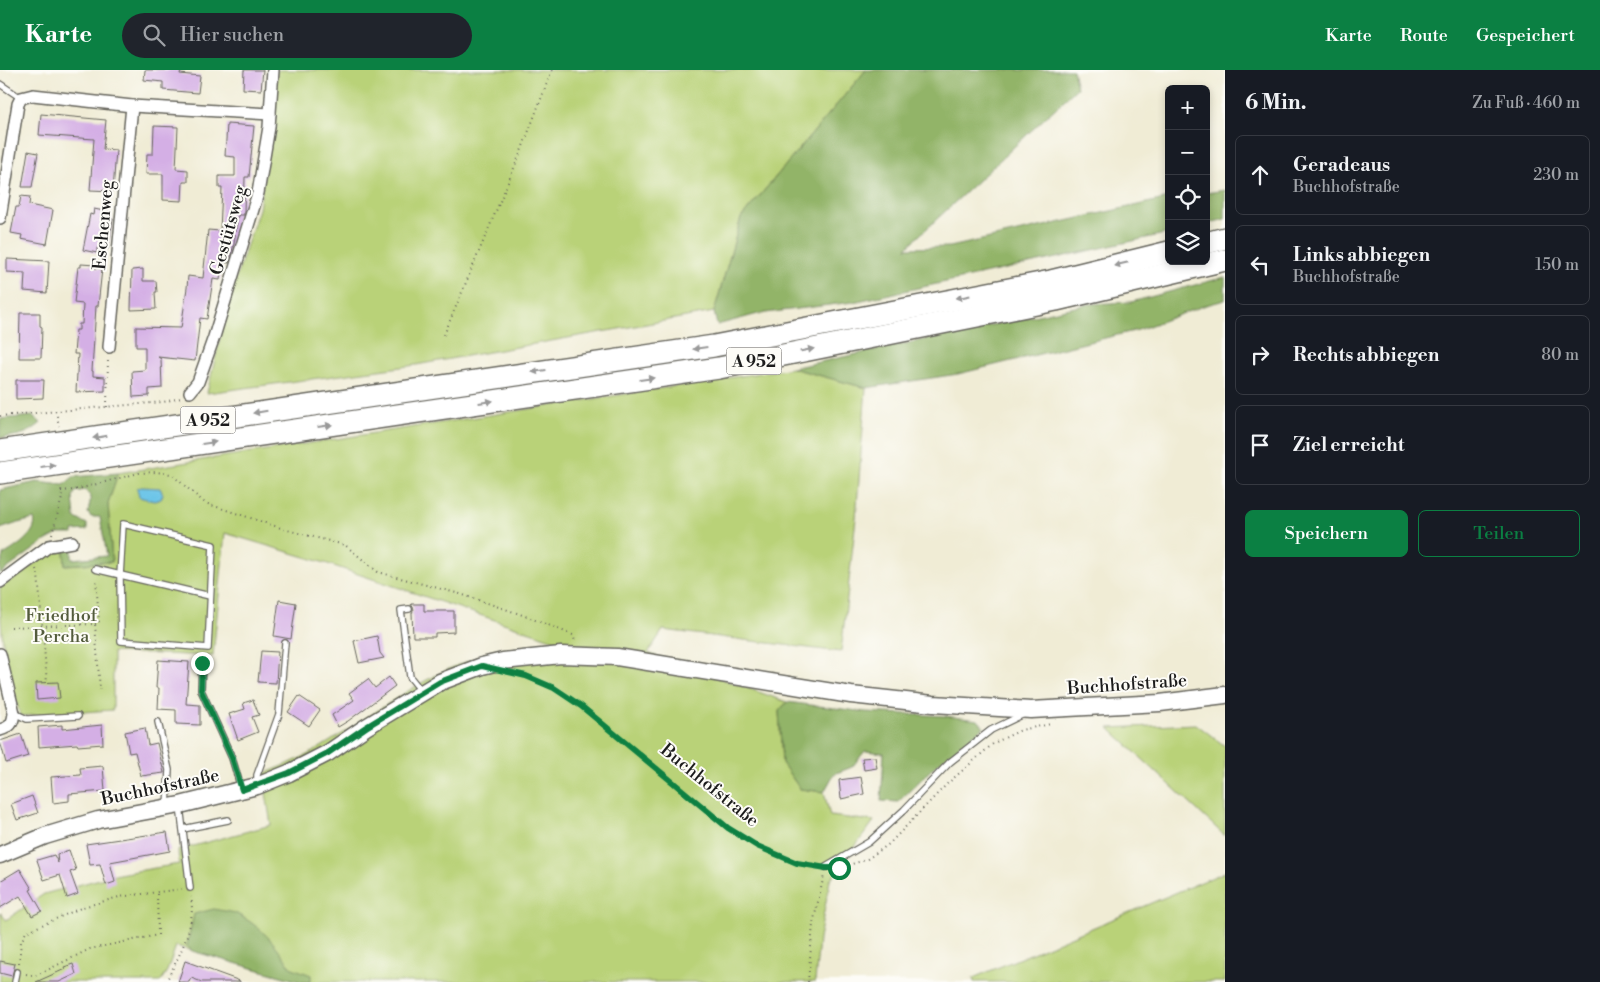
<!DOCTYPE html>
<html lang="de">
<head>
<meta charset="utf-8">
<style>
	:root { --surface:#171b24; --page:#20242c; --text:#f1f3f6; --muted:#9ea1a6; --line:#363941; --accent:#0b8043 }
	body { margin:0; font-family:"Libre Bodoni",serif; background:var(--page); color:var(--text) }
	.controls { position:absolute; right:15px; top:15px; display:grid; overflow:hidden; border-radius:8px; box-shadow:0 2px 8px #0003 }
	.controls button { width:45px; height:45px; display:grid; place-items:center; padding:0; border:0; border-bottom:1px solid var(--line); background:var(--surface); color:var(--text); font:25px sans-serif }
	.stop { position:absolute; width:15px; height:15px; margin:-11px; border:4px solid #0b8043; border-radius:50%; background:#fff }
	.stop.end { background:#0b8043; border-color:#fff; box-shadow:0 1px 5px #0008 }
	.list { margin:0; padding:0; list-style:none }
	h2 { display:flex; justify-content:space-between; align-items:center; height:65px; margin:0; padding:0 20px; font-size:21px }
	h2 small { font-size:16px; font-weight:400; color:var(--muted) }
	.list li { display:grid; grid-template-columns:32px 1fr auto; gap:15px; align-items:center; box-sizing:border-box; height:80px; margin:0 10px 10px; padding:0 10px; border:1px solid var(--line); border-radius:8px }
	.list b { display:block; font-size:19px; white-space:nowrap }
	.list p { margin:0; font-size:16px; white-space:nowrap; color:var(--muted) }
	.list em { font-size:16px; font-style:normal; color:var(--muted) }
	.actions { display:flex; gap:10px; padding:15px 20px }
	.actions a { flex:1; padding:11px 0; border:1px solid var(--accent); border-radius:8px; text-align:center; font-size:18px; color:var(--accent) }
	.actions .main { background:var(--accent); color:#fff }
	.icon { flex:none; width:28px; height:28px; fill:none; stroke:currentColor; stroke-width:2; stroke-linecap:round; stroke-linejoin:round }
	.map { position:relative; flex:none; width:1225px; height:912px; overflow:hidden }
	header { display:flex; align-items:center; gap:30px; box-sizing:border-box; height:70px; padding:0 25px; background:var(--accent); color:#fff }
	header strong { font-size:24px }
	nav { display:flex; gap:28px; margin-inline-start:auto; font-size:18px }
	.search { width:350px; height:45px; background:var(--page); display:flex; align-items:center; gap:12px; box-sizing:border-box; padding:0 18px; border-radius:28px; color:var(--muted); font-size:19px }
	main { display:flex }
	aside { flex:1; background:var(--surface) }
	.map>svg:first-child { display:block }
</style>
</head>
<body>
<header>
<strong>Karte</strong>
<div class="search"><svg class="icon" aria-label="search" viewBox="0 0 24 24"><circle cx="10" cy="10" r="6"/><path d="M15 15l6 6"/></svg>Hier suchen</div>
<nav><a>Karte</a><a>Route</a><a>Gespeichert</a></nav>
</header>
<main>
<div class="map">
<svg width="1225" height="912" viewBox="0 0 1225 912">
	<rect width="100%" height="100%" fill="#fdfcf7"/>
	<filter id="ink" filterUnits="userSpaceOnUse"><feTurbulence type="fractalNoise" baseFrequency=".02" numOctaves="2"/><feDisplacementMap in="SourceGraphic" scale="10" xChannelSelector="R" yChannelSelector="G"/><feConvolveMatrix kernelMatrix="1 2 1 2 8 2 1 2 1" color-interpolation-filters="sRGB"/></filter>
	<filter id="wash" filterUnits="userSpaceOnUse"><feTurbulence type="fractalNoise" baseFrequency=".0096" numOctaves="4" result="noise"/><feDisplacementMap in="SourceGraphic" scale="20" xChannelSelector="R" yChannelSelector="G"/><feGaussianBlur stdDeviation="1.12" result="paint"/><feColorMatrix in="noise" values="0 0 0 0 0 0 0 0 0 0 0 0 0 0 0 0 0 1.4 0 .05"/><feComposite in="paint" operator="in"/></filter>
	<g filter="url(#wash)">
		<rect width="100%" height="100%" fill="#f0ecd5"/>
		<g fill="#b9d278" stroke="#6a774a">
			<polygon points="277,0 866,0 741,148 714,242 416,295 207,323 230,226 259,139 271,60"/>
			<path d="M792,298L866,318L856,448L841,582L663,560L648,583L787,632L779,641L782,693L800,719L824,722L830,746L874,751L830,810L819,869L815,912H302L176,876L167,901L160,912H0L1,843L6,850L44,824L119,804L179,794L178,780L271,755L263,704C286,695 308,686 329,672C372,646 413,613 460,594C496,579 532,579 569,575L325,493L225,463L213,586L113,582V640L21,646C5,604 0,563 0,518L52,481H64L65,495L112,492L108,434L118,403Z"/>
			<polygon points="1196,654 1225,676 1225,766 1109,658"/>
			<polygon points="1225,802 1225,912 974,912 973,908"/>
		</g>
		<g fill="#92b468" stroke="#576842">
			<polygon points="866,0 1073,0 1077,18 906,178 950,177 1169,128 1169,163 1011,198 853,232 758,244 717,255 714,242 741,148"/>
			<polygon points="1225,120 1225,149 1206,154 1206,123"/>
			<polygon points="1225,207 1225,230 1206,235 1138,260 958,304 866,318 792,298 1089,234 1131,232"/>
			<path d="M33,346L41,353C26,366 18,365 0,368V349Z"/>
			<path d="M118,403L108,434L112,492L65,495L64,481L66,478H72V489L107,486L100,447H91L88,443L91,427L85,420L75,422L73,427L75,448L87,454V460L73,461V464H58L45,471L0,504V494L2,493L3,485C14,479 39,463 34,449L18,453L0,459V420L37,412L64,415L73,407Z"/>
			<polygon points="787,632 866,642 945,646 978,650 984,657 935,696 898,732 881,731 884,683 865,681 852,697 834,704 824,722 800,719 782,693 779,641"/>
			<path d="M214,839C221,841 231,841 237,844C259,855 279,876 290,897L311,905V912H302L192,881L187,876L194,844Z"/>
		</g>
		<polygon fill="#6ac4e8" stroke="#437082" points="142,417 160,418 163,424 161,429 154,431 139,427 137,418"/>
		<g id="blocks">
			<g fill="#d4afe5">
				<polygon points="145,0 181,0 180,4 200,6 198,23 163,20 163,12 144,10"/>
				<polygon points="244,0 263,0 261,20 243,19"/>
				<polygon points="41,44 106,50 103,79 116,80 113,121 90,120 94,69 39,65"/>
				<polygon points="227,54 254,56 249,107 245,107 244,142 244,145 238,145 234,174 229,193 222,192 220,210 213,209 207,249 200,248 195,291 158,287 161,289 162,318 149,319 149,326 133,327 132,301 145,300 145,277 136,277 136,257 181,258 187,218 188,206 203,208 208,160 220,161 222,118 219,118 219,106 235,106 235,87 225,86"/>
				<polygon points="154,56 178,57 176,99 188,100 188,112 183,112 182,131 163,130 163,104 146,104 147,84 153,84"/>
				<polygon points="28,81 38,83 32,117 22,117"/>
				<polygon points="21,126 30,127 29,135 53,140 47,174 21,169 22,165 11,163 16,137 19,137"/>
				<polygon points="94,139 109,142 108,148 113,149 108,179 97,178 97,183 83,180 90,144 93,145"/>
				<polygon points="7,189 49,191 47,223 24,221 25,203 7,202"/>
				<polygon points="81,194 95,195 95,198 102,199 98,236 96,236 92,301 93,301 93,306 105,307 105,321 76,322 78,284 74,284 76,260 79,260 79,254 82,254 83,234 74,233 78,197 81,197"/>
				<polygon points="143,199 143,211 156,211 157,222 155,222 156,239 131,240 132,200"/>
				<polygon points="20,243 40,243 40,256 42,257 41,288 19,288"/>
				<polygon points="16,310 44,310 43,328 16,329"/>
				<polygon points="279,530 296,533 291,569 274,566"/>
				<polygon points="411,534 424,534 424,541 454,541 454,562 435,563 435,567 413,567 412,543 414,539"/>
				<polygon points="377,566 380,583 384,588 359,593 354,571"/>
				<polygon points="261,581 278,582 276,613 258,612"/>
				<polygon points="158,590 189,592 186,634 200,635 200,655 176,654 176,640 158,639 159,618 156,618"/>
				<polygon points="389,607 395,616 348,651 338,657 332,645 354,630 349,623 368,609 375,618"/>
				<polygon points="58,612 60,628 37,630 36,613"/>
				<polygon points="299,626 320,640 309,656 288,642"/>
				<polygon points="253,630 259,645 252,647 258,662 238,670 229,644 245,639 243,633"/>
				<polygon points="62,655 62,659 102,655 103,674 78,676 77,674 39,677 38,657"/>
				<polygon points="145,658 148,675 157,673 164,703 141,706 135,682 129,683 125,662"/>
				<polygon points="21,664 28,686 6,693 0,671"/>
				<polygon points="875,687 877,698 864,700 862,688"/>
				<polygon points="103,696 105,721 69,724 69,731 53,733 51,707 81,705 80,698"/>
				<polygon points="861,707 864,724 841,729 839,710"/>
				<polygon points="32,726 38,743 17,750 11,734"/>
				<polygon points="167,762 170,781 110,792 115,812 106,815 100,794 90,795 86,774"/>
				<polygon points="69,780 76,800 70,802 78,824 67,828 60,805 44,810 37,790 54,785 58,793 57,784"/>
				<polygon points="20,799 32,819 30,820 42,841 32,846 20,826 0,838 0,811"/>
				<polygon points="0,891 15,894 12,906 0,903"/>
				<polygon points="185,891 240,911 240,912 202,912 191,908 189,912 178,912"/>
				<polygon points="73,894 76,904 59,912 36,912 65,899 64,897"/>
			</g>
		</g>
	</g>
	<g filter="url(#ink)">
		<use href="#blocks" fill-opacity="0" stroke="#66655d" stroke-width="1"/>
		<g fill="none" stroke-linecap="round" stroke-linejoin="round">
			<defs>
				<g id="service">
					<polyline points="0,14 21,28"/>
					<polygon points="123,454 213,475 208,578 121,571 120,506"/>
					<polyline points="95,499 210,526"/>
					<polyline points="409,539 401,540 410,607 422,622"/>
					<polyline points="202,593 201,620 232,688 241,718"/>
					<polyline points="14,643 27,649 78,646"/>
					<polyline points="158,652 169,700 167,736"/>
					<polyline points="257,714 257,705 279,644 285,573"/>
					<polyline points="180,736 190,818"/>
					<polyline points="183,759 228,750"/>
					<polyline points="826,797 869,772 904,740 950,692 991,660 1024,644"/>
					<polyline points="15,912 17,902"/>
				</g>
				<g id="minor">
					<polyline points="0,148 18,34 21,28 33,25 132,36 270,44"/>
					<polyline points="109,277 132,36"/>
					<polyline points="190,322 198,312 214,267 258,123 269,57 273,0"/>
					<polyline points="0,512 49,476 72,472"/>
					<path d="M0,584L14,643C13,654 10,657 0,660"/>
				</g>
				<polyline id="secondary" points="0,785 45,766 98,750 180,735 257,716 289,703 328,683 366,657 440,612 482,596 503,591 561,585 617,587 851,625 933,634 1031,640 1160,633 1225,625"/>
				<g id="motorway">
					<polyline points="1206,173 1225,168"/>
					<polyline points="0,381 714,276 1051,211 1169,182"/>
					<polyline points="0,403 719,298 1056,230 1225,190"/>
				</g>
			</defs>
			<use href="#service" stroke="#66655d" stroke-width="8"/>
			<use href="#minor" stroke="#66655d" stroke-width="14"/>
			<use href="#secondary" stroke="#66655d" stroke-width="19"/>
			<use href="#motorway" stroke="#66655d" stroke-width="24"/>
			<g stroke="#66655d" stroke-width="2" stroke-dasharray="1 4" stroke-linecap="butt">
				<polyline points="444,265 522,79 552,0"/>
				<polyline points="107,337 108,289"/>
				<polyline points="56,341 59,356"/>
				<polyline points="0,346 163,332 181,328"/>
				<polyline points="61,421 74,420 139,403 156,402 171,404 205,433 287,460 345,475 378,502 460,524 520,544 573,565 575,571"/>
				<polyline points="52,464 62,428 61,418"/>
				<polyline points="36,499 38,504 47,613"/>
				<polyline points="95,554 99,553 96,508"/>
				<polyline points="11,557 95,554 100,620"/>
				<path d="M517,604C553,614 580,635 608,658C630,676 653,694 675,713C719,751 757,787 817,796"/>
				<polyline points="848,795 866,790 889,774 947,714 994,673 1021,660 1051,654"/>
				<polyline points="19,893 21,872 26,862 83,837 119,827 182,819"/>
				<polyline points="26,904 35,906 90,879 158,865 157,822"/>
				<path d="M166,912C179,885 196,857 191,827"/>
				<polyline points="808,912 813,854 824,805"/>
			</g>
			<use href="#service" stroke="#fff" stroke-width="5.5"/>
			<use href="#minor" stroke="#fff" stroke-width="11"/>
			<use href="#secondary" stroke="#fff" stroke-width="16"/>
			<use href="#motorway" stroke="#fff" stroke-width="21"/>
		</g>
		<defs><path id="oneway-solid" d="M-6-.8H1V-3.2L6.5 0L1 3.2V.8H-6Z" transform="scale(1.25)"/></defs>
		<g fill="#999">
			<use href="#oneway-solid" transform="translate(1121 194) rotate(166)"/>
			<use href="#oneway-solid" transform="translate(963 227) rotate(169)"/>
			<use href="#oneway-solid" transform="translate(700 278) rotate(172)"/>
			<use href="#oneway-solid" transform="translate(807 280) rotate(-11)"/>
			<use href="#oneway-solid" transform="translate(539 301) rotate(172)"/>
			<use href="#oneway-solid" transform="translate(647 309) rotate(-8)"/>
			<use href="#oneway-solid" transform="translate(486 332) rotate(-8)"/>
			<use href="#oneway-solid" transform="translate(260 342) rotate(171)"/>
			<use href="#oneway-solid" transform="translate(325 356) rotate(-8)"/>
			<use href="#oneway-solid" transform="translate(100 367) rotate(171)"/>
			<use href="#oneway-solid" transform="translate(209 373) rotate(-8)"/>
			<use href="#oneway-solid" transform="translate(48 396) rotate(-8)"/>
		</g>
	</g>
	<g fill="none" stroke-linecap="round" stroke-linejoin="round" filter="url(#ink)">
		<polyline stroke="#0b8043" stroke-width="6" points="202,593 201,620 232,688 242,720 289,703 328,683 366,657 440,612 482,596 526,606 554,618 581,636 728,758 757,776 797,793 826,798 839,798"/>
	</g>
	<g text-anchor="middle" stroke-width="4" stroke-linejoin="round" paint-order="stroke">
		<g fill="#fdfcf7" stroke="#605f5e" stroke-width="1">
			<rect x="726.5" y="277.5" width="55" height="27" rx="4"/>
			<rect x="180.5" y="336.5" width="55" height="27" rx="4"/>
		</g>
		<g font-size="16" font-weight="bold" fill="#1c1c1c">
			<text x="754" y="297">A 952</text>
			<text x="208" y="356">A 952</text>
		</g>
		<g font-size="18" fill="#1c1c1c" stroke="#fdfcf7">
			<text transform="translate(103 155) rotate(-85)" y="6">Eschenweg</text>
			<text transform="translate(228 160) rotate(-74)" y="6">Gestütsweg</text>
			<text transform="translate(1127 614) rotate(-4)" y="6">Buchhofstraße</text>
			<text transform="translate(710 715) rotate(39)" y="6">Buchhofstraße</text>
			<text transform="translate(160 717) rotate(-12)" y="6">Buchhofstraße</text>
		</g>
		<g font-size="18" fill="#535c3c" stroke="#fdfcf7">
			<text x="61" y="551">Friedhof<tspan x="61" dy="21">Percha</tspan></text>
		</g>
	</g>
</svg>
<div class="controls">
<button>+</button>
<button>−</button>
<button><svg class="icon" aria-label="locate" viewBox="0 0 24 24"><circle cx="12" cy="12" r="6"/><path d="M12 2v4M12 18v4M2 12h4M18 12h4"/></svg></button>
<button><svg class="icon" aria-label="layers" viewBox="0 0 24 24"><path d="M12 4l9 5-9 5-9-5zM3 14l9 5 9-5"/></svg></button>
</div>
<div class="stop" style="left:839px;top:798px"></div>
<div class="stop end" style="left:202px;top:593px"></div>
</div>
<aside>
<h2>6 Min.<small>Zu Fuß · 460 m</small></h2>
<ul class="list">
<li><svg class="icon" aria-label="ahead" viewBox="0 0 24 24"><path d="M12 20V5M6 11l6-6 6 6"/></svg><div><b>Geradeaus</b><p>Buchhofstraße</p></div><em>230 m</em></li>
<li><svg class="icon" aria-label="left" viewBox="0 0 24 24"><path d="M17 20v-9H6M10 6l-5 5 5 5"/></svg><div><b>Links abbiegen</b><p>Buchhofstraße</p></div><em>150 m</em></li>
<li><svg class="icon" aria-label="right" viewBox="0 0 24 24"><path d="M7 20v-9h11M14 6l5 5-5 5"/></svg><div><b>Rechts abbiegen</b></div><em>80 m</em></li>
<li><svg class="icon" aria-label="arrive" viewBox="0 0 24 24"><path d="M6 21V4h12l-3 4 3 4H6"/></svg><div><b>Ziel erreicht</b></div></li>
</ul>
<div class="actions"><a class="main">Speichern</a><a>Teilen</a></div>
</aside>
</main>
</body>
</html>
